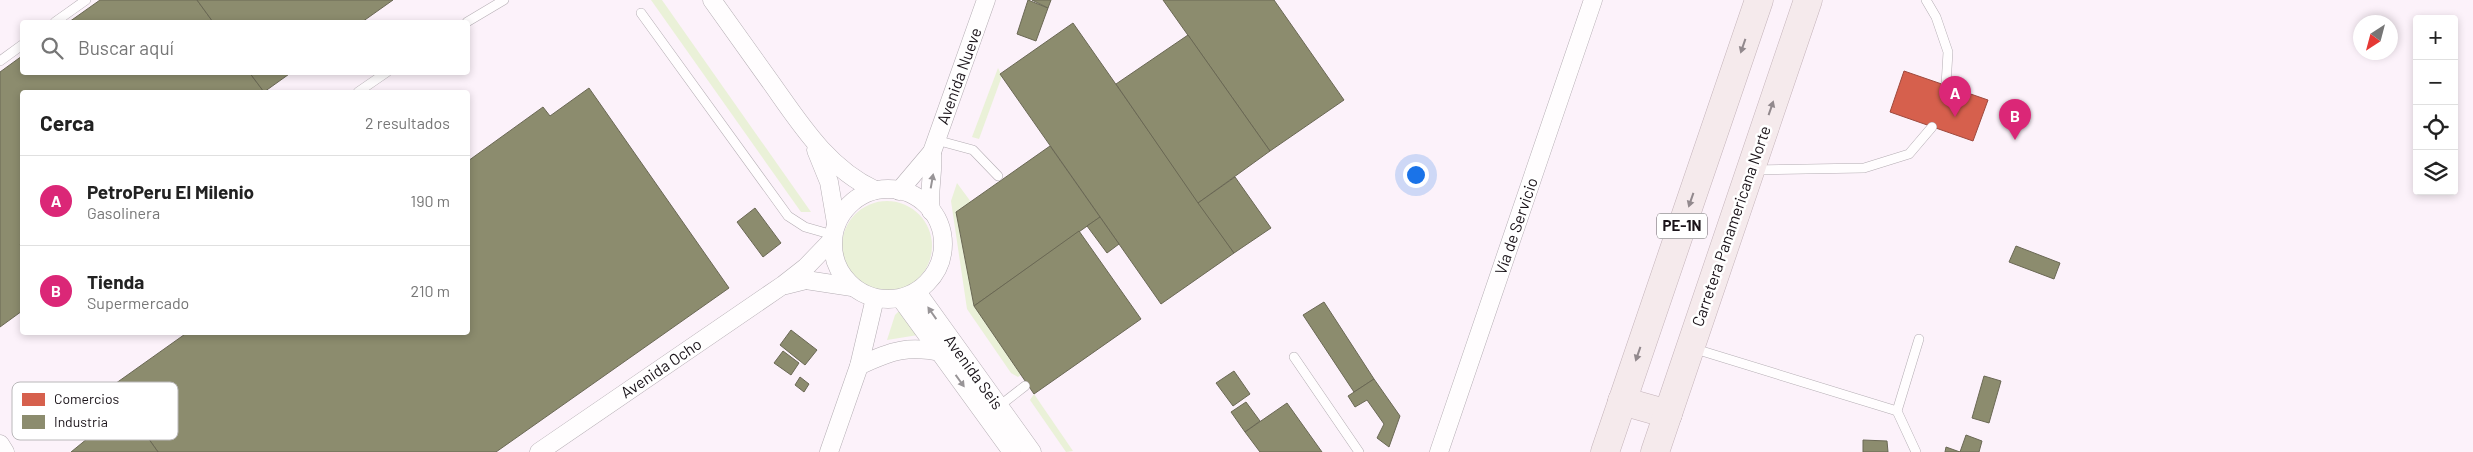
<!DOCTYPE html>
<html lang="es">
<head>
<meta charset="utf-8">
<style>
	:root { --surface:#fff; --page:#f2f2f2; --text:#222; --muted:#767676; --line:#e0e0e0; --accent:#db2777 }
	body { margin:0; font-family:Barlow,sans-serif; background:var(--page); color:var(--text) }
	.controls { position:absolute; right:15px; top:15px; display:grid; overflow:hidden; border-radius:5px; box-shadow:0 2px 8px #0003 }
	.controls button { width:45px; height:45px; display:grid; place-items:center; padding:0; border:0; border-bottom:1px solid var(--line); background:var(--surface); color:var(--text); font:25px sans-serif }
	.compass { position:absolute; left:2353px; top:15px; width:45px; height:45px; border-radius:50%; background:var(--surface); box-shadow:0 2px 8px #0003; rotate:216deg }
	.you { position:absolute; left:1415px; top:174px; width:18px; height:18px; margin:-12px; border:4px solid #fff; border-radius:50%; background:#1a73e8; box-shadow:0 0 0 8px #1a73e833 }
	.badge { display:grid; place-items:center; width:32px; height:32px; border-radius:50%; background:var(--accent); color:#fff; font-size:16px; font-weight:700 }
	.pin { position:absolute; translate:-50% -41px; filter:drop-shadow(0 1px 2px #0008) }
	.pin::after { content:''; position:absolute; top:26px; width:18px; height:15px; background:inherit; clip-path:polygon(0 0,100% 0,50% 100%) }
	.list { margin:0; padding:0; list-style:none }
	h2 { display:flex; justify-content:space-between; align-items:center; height:65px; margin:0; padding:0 20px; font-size:21px }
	h2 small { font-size:16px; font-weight:400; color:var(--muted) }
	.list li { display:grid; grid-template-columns:32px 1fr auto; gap:15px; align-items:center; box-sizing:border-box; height:90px; padding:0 20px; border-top:1px solid var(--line) }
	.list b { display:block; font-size:19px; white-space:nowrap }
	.list p { margin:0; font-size:16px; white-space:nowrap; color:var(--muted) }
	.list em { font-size:16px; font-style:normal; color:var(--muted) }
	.icon { flex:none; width:28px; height:28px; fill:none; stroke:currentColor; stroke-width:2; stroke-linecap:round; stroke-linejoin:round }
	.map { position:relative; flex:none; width:2473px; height:452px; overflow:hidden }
	.search { position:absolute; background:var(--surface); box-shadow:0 2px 8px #0003; left:20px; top:20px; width:450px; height:55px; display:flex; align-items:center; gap:12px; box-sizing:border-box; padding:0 18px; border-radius:5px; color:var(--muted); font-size:19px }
	.panel { position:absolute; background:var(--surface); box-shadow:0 2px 8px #0003; left:20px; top:90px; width:450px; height:245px; border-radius:5px }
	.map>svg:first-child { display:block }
</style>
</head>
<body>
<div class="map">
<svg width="2473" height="452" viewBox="0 0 2473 452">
	<rect width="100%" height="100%" fill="#fcf2fa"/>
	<g fill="#eaf1d8">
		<polygon points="651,0 662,0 811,212 801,212"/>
		<polygon points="998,68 1002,76 979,139 972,137"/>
		<polygon points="957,183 971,202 956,212 974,306 1021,375 1018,377 1011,373 967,309 951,201"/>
		<circle cx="887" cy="246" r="45"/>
		<polygon points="898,312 900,312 918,335 887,340 895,315"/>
		<polygon points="1034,394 1073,451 1066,452 1030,400"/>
	</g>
	<polygon fill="#d6604d" stroke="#9e493d" points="1904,71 1988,100 1973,141 1890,112"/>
	<g fill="#8c8c6e" stroke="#6a6854">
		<polygon points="100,0 197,0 213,22 69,22"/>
		<polygon points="197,0 393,0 362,22 213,22"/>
		<polygon points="1028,0 1048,8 1036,41 1017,34"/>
		<polygon points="1032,0 1051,0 1048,8"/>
		<polygon points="1163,0 1274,0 1344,100 1270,151"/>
		<polygon points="1073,23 1234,253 1161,304 1000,74"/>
		<polygon points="1188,35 1270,151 1198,203 1116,84"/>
		<polygon points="22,56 22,72 249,72 264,92 22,92 22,242 20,244 22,247 22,311 0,327 0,72"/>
		<polygon points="249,72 292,72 264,92"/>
		<polygon points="589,88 729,288 496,452 158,452 112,386 188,332 468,332 468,161 543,107 550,116"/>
		<polygon points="1050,146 1100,217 974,306 956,212"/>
		<polygon points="1235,177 1271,228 1234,253 1198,203"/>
		<polygon points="755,208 781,243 763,257 737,222"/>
		<polygon points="1100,217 1119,244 1107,253 1087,226"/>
		<polygon points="1079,231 1141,319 1034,394 974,306"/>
		<polygon points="2016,246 2060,263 2054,279 2009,262"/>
		<polygon points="1324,302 1374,379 1354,392 1303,315"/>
		<polygon points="791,330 817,350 805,365 780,345"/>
		<polygon points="783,351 799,363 791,375 774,363"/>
		<polygon points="1234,371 1250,394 1233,406 1216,383"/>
		<polygon points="1984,376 2001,381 1989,423 1972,418"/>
		<polygon points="800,377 809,384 804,392 795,385"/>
		<polygon points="1374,379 1400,416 1389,447 1377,438 1384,424 1367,400 1355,407 1348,396"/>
		<polygon points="114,390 158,452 71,452 93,434 77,410"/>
		<polygon points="1246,402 1260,421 1245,432 1231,412"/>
		<polygon points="1287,403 1322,452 1260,452 1245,432"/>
		<polygon points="1966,435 1982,441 1979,452 1960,452"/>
		<polygon points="1863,440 1887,441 1888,452 1863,452"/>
		<polygon points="1946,447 1960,452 1945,452"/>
	</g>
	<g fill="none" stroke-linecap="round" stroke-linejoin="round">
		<defs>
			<g id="service">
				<polyline points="1926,0 1936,17 1948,52 1946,85"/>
				<polyline points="641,13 788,216 805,227 833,235"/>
				<polyline points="55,22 86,0"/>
				<polyline points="467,22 504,0"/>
				<polyline points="0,61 22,45"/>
				<polyline points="358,92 387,72"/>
				<polyline points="936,140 973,150 998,176"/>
				<polyline points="1753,170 1864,168 1909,154 1932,127"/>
				<polyline points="1692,348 1897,411"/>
				<polyline points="1294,357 1359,452"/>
				<polyline points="998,407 1025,386"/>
				<polyline points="1916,452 1897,411 1919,339"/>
			</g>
			<g id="minor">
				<path d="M712,0C732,28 752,56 772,84C801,125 828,168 875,190"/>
				<polyline points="816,150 829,182 836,223"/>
				<circle cx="888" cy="244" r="55"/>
				<polyline points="899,191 932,152 986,0"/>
				<path d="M931,211C928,191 934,172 932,152"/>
				<polyline points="786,285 806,280 852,287"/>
				<polyline points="917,292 1032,452"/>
				<polyline points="901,299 1012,452"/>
				<path d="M859,366C892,350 909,345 945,353"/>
				<polyline points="0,444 5,452"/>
				<polyline points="539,452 783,285 806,267 832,240"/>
				<polyline points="829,452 859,366 875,298"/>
				<polyline points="1439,452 1593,0"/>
			</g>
			<g id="trunk">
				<polyline points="1622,401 1668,414"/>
				<polyline points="1605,452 1759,0"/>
				<polyline points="1655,452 1808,0"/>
			</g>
		</defs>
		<use href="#service" stroke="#b4adb3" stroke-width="10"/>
		<use href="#minor" stroke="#b4adb3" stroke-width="19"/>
		<use href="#trunk" stroke="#c4b3b9" stroke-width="29"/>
		<use href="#service" stroke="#fffdfe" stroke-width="9"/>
		<use href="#minor" stroke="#fffdfe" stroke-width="18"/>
		<use href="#trunk" stroke="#f5eaec" stroke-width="28"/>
	</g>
	<defs><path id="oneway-solid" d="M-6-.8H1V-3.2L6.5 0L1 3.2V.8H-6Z" transform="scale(1.25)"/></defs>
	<g fill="#92898d">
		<use href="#oneway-solid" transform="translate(1743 46) rotate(109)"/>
		<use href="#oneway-solid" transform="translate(1771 108) rotate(-71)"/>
		<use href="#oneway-solid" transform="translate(1691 200) rotate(109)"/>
		<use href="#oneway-solid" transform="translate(1638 354) rotate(109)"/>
	</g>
	<g fill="#989497">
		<use href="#oneway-solid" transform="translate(932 181) rotate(-80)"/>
		<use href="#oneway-solid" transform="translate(932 313) rotate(-125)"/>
		<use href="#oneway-solid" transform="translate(960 381) rotate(54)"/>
	</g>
	<g text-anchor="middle" stroke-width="5" stroke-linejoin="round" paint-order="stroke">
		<rect fill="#fff" stroke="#5f5a5e" stroke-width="1" x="1657" y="213.5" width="50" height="25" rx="4"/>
		<g font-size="15" font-weight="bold" fill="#1a1319">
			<text x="1682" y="231">PE-1N</text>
		</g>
		<g font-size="16" fill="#1a1319" stroke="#fff">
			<text transform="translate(959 76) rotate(-70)" y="6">Avenida Nueve</text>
			<text transform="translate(1516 226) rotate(-71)" y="6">Vía de Servicio</text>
			<text transform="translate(1731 226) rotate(-71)" y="6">Carretera Panamericana Norte</text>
			<text transform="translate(661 368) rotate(-34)" y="6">Avenida Ocho</text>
			<text transform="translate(974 372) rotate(54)" y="6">Avenida Seis</text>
		</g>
	</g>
	<rect x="12" y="382" width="166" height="58" rx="8" fill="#fff" stroke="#bab8ba" stroke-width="1"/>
	<rect x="22" y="393" width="23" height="13" fill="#d6604d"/>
	<rect x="22" y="415" width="23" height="14" fill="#8c8c6e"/>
	<g font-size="14" fill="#1a1319">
		<text x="54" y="404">Comercios</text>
		<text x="54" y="427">Industria</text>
	</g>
</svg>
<div class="controls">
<button>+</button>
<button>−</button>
<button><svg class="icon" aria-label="locate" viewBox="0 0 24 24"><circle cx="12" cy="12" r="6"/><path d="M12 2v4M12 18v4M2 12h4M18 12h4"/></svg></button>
<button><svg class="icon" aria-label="layers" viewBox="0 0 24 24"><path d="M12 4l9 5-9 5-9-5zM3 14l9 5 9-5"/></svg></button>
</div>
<svg class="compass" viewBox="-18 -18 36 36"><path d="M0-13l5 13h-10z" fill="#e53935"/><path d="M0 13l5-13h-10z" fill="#767676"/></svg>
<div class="you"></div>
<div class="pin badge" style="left:1955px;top:117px">A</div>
<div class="pin badge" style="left:2015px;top:140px">B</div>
<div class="search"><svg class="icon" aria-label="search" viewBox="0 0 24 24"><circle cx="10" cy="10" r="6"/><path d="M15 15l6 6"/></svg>Buscar aquí</div>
<section class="panel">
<h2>Cerca<small>2 resultados</small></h2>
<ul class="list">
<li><span class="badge">A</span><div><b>PetroPeru El Milenio</b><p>Gasolinera</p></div><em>190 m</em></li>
<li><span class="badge">B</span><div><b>Tienda</b><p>Supermercado</p></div><em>210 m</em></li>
</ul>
</section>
</div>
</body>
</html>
